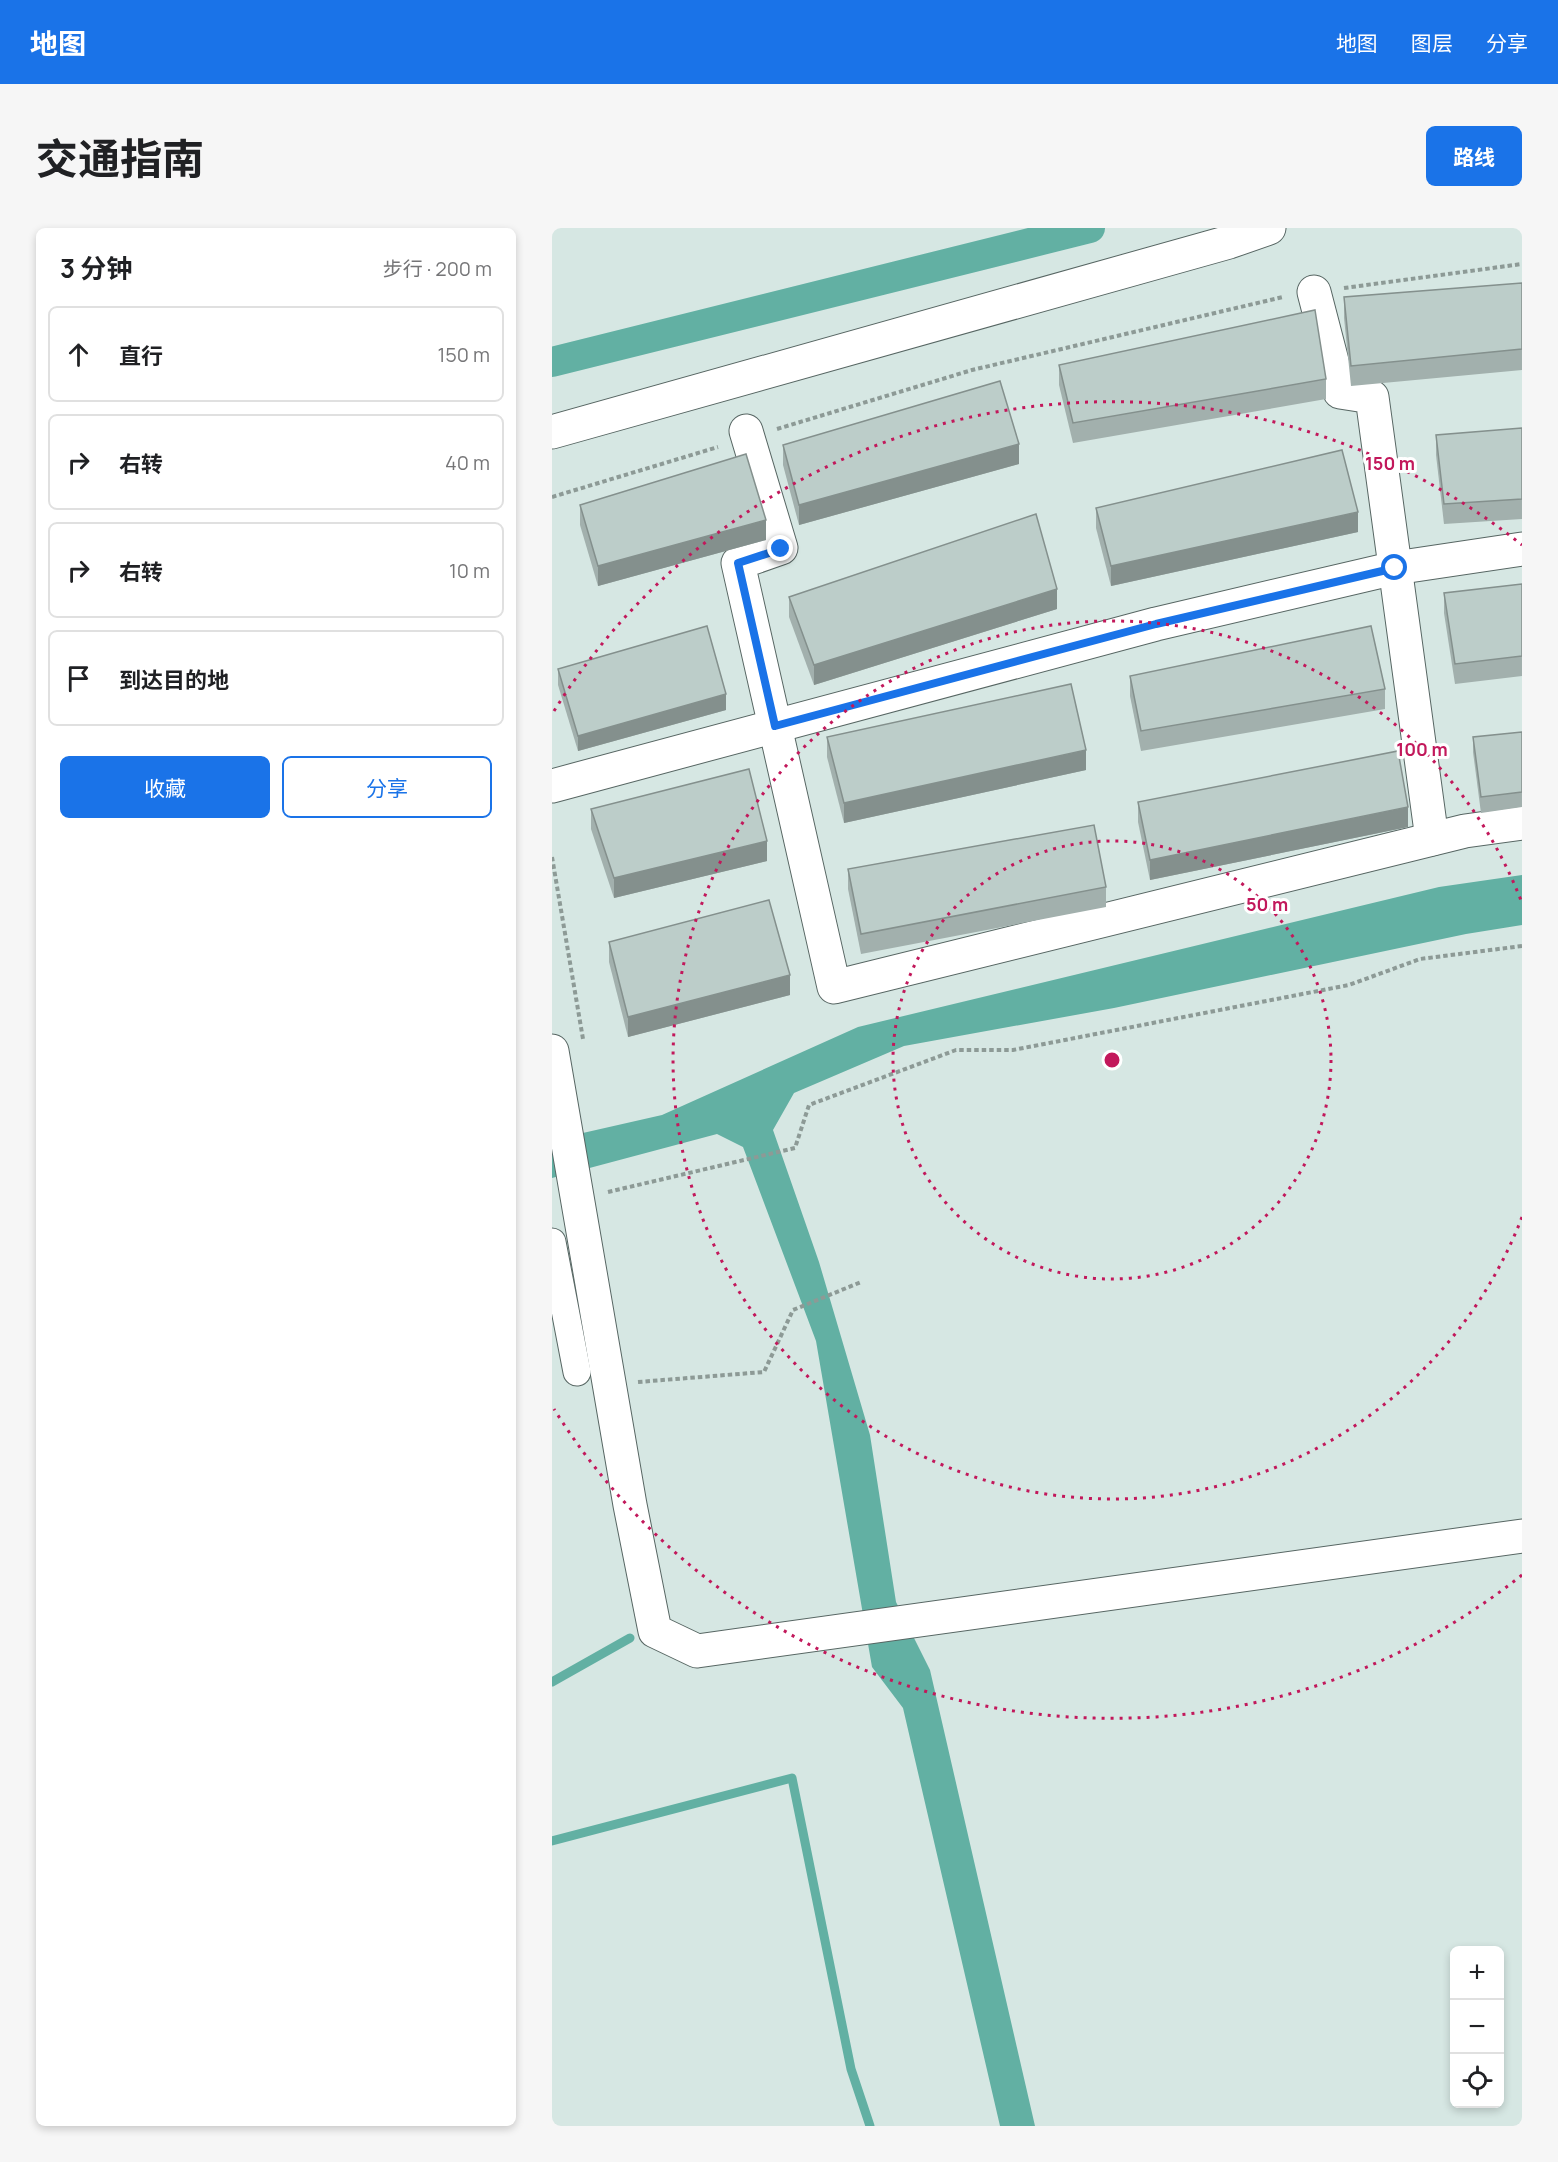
<!DOCTYPE html>
<html lang="zh">
<head>
<meta charset="utf-8">
<style>
	:root { --surface:#fff; --page:#f6f6f6; --text:#202124; --muted:#757577; --line:#e0e0e0; --accent:#1a73e8 }
	body { margin:0; font-family:Manrope,"Noto Sans SC",sans-serif; background:var(--page); color:var(--text) }
	.controls { position:absolute; right:18px; bottom:18px; display:grid; overflow:hidden; border-radius:9px; box-shadow:0 3px 9px #0003 }
	.controls button { width:54px; height:54px; display:grid; place-items:center; padding:0; border:0; border-bottom:2px solid var(--line); background:var(--surface); color:var(--text); font:30px sans-serif }
	.stop { position:absolute; width:18px; height:18px; margin:-14px; border:4px solid #1a73e8; border-radius:50%; background:#fff }
	.stop.end { background:#1a73e8; border-color:#fff; box-shadow:0 2px 6px #0008 }
	.list { margin:0; padding:0; list-style:none }
	h2 { display:flex; justify-content:space-between; align-items:center; height:78px; margin:0; padding:0 24px; font-size:26px }
	h2 small { font-size:20px; font-weight:400; color:var(--muted) }
	.list li { display:grid; grid-template-columns:39px 1fr auto; gap:18px; align-items:center; box-sizing:border-box; height:96px; margin:0 12px 12px; padding:0 12px; border:2px solid var(--line); border-radius:9px }
	.list b { display:block; font-size:22px; white-space:nowrap }
	.list em { font-size:20px; font-style:normal; color:var(--muted) }
	.actions { display:flex; gap:12px; padding:18px 24px }
	.actions a { flex:1; padding:14px 0; border:2px solid var(--accent); border-radius:9px; text-align:center; font-size:21px; color:var(--accent) }
	.actions .main { background:var(--accent); color:#fff }
	.icon { flex:none; width:33px; height:33px; fill:none; stroke:currentColor; stroke-width:2; stroke-linecap:round; stroke-linejoin:round }
	.map { position:relative; flex:none; width:970px; height:1898px; overflow:hidden; border-radius:9px }
	header { display:flex; align-items:center; gap:36px; box-sizing:border-box; height:84px; padding:0 30px; background:var(--accent); color:#fff }
	header strong { font-size:28px }
	nav { display:flex; gap:33px; margin-inline-start:auto; font-size:21px }
	.intro { display:flex; align-items:center; justify-content:space-between; box-sizing:border-box; height:144px; padding:0 36px }
	h1 { margin:0; font-size:42px }
	.button { padding:15px 27px; border-radius:9px; background:var(--accent); color:#fff; font-size:21px; font-weight:700 }
	main { display:flex; gap:36px; padding:0 36px }
	aside { flex:1; background:var(--surface); border-radius:9px; box-shadow:0 3px 9px #0003 }
	.map>svg:first-child { display:block }
</style>
</head>
<body>
<header>
<strong>地图</strong>
<nav><a>地图</a><a>图层</a><a>分享</a></nav>
</header>
<div class="intro"><h1>交通指南</h1><a class="button">路线</a></div>
<main>
<aside>
<h2>3 分钟<small>步行 · 200 m</small></h2>
<ul class="list">
<li><svg class="icon" aria-label="ahead" viewBox="0 0 24 24"><path d="M12 20V5M6 11l6-6 6 6"/></svg><div><b>直行</b></div><em>150 m</em></li>
<li><svg class="icon" aria-label="right" viewBox="0 0 24 24"><path d="M7 20v-9h11M14 6l5 5-5 5"/></svg><div><b>右转</b></div><em>40 m</em></li>
<li><svg class="icon" aria-label="right" viewBox="0 0 24 24"><path d="M7 20v-9h11M14 6l5 5-5 5"/></svg><div><b>右转</b></div><em>10 m</em></li>
<li><svg class="icon" aria-label="arrive" viewBox="0 0 24 24"><path d="M6 21V4h12l-3 4 3 4H6"/></svg><div><b>到达目的地</b></div></li>
</ul>
<div class="actions"><a class="main">收藏</a><a>分享</a></div>
</aside>
<div class="map">
<svg width="970" height="1898" viewBox="0 0 970 1898">
	<rect width="100%" height="100%" fill="#d6e7e3"/>
	<polygon fill="#62b0a3" points="970,647 970,697 914,706 562,780 352,818 242,865 221,902 267,1034 318,1207 344,1374 378,1442 483,1898 448,1898 351,1480 320,1439 264,1113 191,919 165,906 0,950 0,912 110,887 306,799 887,659"/>
	<g fill="none" stroke-linecap="round" stroke-linejoin="round">
		<g stroke="#62b0a3" stroke-width="9">
			<polyline points="0,1454 78,1410"/>
			<polyline points="0,1613 240,1550 299,1841 318,1898"/>
		</g>
		<polyline stroke="#62b0a3" stroke-width="30" points="0,134 538,0"/>
		<defs>
			<polyline id="street" points="0,1014 25,1144"/>
			<g id="secondary">
				<polyline points="762,64 788,164 820,169 880,611"/>
				<polyline points="194,203 229,320 186,335 282,759 913,603 970,595"/>
				<polyline points="0,204 677,14 717,0"/>
				<polyline points="0,558 604,396 843,340 970,321"/>
				<polyline points="0,823 78,1277 103,1403 145,1423 970,1308"/>
			</g>
		</defs>
		<use href="#street" stroke="#576663" stroke-width="29"/>
		<use href="#secondary" stroke="#576663" stroke-width="35"/>
		<g stroke="#8d9a96" stroke-width="4" stroke-dasharray="4.5 3" stroke-linecap="butt">
			<polyline points="792,60 970,36"/>
			<polyline points="225,201 420,142 731,69"/>
			<polyline points="0,269 166,219"/>
			<polyline points="0,629 31,811"/>
			<polyline points="56,964 243,920 257,877 404,822 461,822 797,757 868,731 970,718"/>
			<polyline points="86,1154 212,1144 241,1082 309,1054"/>
		</g>
		<use href="#street" stroke="#fff" stroke-width="27"/>
		<use href="#secondary" stroke="#fff" stroke-width="33"/>
	</g>
	<g fill="#a2b0ad">
		<polygon points="970,55 970,142 799,158 792,90 792,69"/>
		<polygon points="507,137 774,151 774,171 521,215 507,157"/>
		<polygon points="970,200 970,291 892,296 884,227 884,207"/>
		<polygon points="231,217 467,236 247,297 231,237"/>
		<polygon points="28,277 214,312 46,358 28,297"/>
		<polygon points="544,280 806,304 559,358 544,300"/>
		<polygon points="970,356 970,448 903,456 892,385 892,365"/>
		<polygon points="237,369 505,381 262,457 237,389"/>
		<polygon points="6,441 174,482 26,523 6,457"/>
		<polygon points="578,448 833,461 833,481 589,523 578,468"/>
		<polygon points="970,504 970,579 929,585 921,524 921,509"/>
		<polygon points="275,509 534,542 292,595 275,529"/>
		<polygon points="586,574 856,599 598,652 586,594"/>
		<polygon points="39,581 215,633 62,670 39,601"/>
		<polygon points="296,641 554,659 554,679 309,726 296,661"/>
		<polygon points="57,714 238,767 76,809 57,734"/>
	</g>
	<g fill="#84908d">
		<polygon points="467,216 467,236 247,297 247,277"/>
		<polygon points="806,284 806,304 559,358 559,338"/>
		<polygon points="214,292 214,312 46,358 46,338"/>
		<polygon points="505,361 505,381 262,457 262,437"/>
		<polygon points="174,466 174,482 26,523 26,508"/>
		<polygon points="534,522 534,542 292,595 292,575"/>
		<polygon points="856,579 856,599 598,652 598,632"/>
		<polygon points="215,613 215,633 62,670 62,650"/>
		<polygon points="238,747 238,767 76,809 76,789"/>
	</g>
	<g fill="#bccdc9" stroke="#84908d" stroke-width="1.5">
		<polygon points="970,55 970,121 799,138 792,69"/>
		<polygon points="763,82 774,151 521,195 507,137"/>
		<polygon points="448,153 467,216 247,277 231,217"/>
		<polygon points="970,200 970,271 892,276 884,207"/>
		<polygon points="790,222 806,284 559,338 544,280"/>
		<polygon points="194,226 214,292 46,338 28,277"/>
		<polygon points="484,286 505,361 262,437 237,369"/>
		<polygon points="970,356 970,428 903,436 892,365"/>
		<polygon points="155,398 174,466 26,508 6,441"/>
		<polygon points="819,398 833,461 589,503 578,448"/>
		<polygon points="519,456 534,522 292,575 275,509"/>
		<polygon points="970,504 970,564 929,569 921,509"/>
		<polygon points="846,523 856,579 598,632 586,574"/>
		<polygon points="197,541 215,613 62,650 39,581"/>
		<polygon points="542,597 554,659 309,706 296,641"/>
		<polygon points="217,672 238,747 76,789 57,714"/>
	</g>
	<g fill="none" stroke-linecap="round" stroke-linejoin="round">
		<polyline stroke="#1a73e8" stroke-width="8" points="229,321 186,335 223,498 604,396 843,340"/>
	</g>
	<g fill="none" stroke="#c2185b" stroke-width="3" stroke-dasharray="3 6">
		<circle cx="560" cy="832" r="219"/>
		<path d="M970 989A439 439 0 1 1 970 675"/>
		<path d="M970 1347A658 658 0 0 1 2 1181M2 483A658 658 0 0 1 970 317"/>
	</g>
	<circle cx="560" cy="832" r="9" fill="#c2185b" stroke="#fff" stroke-width="3"/>
	<g font-size="18" text-anchor="middle" font-weight="bold" fill="#c2185b" stroke="#fff" stroke-width="6" stroke-linejoin="round" paint-order="stroke">
		<text x="838" y="242">150 m</text>
		<text x="870" y="528">100 m</text>
		<text x="715" y="683">50 m</text>
	</g>
</svg>
<div class="controls">
<button>+</button>
<button>−</button>
<button><svg class="icon" aria-label="locate" viewBox="0 0 24 24"><circle cx="12" cy="12" r="6"/><path d="M12 2v4M12 18v4M2 12h4M18 12h4"/></svg></button>
</div>
<div class="stop" style="left:843px;top:340px"></div>
<div class="stop end" style="left:229px;top:321px"></div>
</div>
</main>
</body>
</html>
